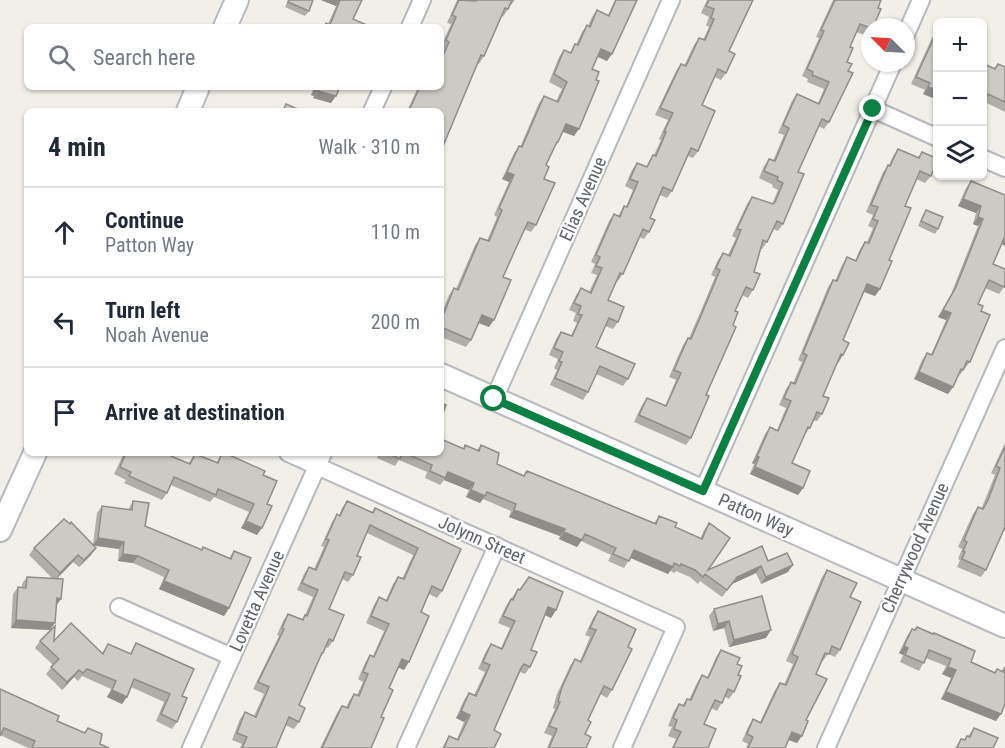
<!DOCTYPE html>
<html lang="en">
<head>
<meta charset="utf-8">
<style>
	:root { --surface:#fff; --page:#f6f6f7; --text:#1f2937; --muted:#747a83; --line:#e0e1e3 }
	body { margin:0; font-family:"Roboto Condensed",sans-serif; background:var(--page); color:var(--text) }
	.controls { position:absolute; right:18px; top:18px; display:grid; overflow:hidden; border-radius:9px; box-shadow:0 2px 4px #0004 }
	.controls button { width:54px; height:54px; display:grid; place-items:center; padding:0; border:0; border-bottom:2px solid var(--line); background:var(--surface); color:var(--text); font:30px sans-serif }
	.compass { position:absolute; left:861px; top:18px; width:54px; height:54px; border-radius:50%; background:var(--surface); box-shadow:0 2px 4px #0004; rotate:294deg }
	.stop { position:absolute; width:18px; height:18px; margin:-14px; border:4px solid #0b8043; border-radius:50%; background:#fff }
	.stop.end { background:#0b8043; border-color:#fff; box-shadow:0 2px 6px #0008 }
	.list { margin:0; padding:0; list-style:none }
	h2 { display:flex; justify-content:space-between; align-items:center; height:78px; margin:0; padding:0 24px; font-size:26px }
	h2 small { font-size:20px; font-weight:400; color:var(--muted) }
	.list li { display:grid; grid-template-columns:39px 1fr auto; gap:18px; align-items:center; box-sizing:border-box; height:90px; padding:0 24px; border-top:2px solid var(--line) }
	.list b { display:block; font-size:22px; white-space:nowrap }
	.list p { margin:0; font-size:20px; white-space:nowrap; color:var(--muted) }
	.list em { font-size:20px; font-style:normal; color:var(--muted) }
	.icon { flex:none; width:33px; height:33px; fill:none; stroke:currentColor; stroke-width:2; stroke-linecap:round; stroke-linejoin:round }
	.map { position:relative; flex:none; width:1005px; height:748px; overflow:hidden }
	.search { position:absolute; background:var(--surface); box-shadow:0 2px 4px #0004; left:24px; top:24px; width:420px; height:66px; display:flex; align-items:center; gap:15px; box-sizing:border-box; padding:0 21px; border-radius:9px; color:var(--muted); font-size:22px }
	.panel { position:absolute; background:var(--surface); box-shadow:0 2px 4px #0004; left:24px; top:108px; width:420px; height:348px; border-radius:9px }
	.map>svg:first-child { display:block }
</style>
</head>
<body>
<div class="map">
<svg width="1005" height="748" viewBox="0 0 1005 748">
	<rect width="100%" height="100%" fill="#f1efe8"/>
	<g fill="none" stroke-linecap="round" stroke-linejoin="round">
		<defs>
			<g id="street">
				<polyline points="410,27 422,0"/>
				<polyline points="906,34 921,0"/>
				<polyline points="873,109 938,138"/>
				<polyline points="372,111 383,87"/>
				<polyline points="982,158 1005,168"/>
				<polyline points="494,399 671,0"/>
				<polyline points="288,453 676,627 622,748"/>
				<polyline points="703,491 893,63"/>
				<polyline points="119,607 232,657"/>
				<polyline points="191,748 323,453"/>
				<polyline points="406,748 497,546"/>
				<polyline points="826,748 1005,348"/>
			</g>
			<g id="secondary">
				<polyline points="225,27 237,0"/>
				<polyline points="188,111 198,87"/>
				<polyline points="441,375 1005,626"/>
				<polyline points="0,530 35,453"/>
			</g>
		</defs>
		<use href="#street" stroke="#b5b8bc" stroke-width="20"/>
		<use href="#secondary" stroke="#b6babf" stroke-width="26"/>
		<use href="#street" stroke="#fff" stroke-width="16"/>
		<use href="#secondary" stroke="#fff" stroke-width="22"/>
	</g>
	<g fill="#afaea9">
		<polygon points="288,0 313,0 309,11 305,16 285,7"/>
		<polygon points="321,0 362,0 353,19 371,27 324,27 326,23 328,24 336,6"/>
		<polygon points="457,0 515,0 511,5 510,5 508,9 503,17 502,16 484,56 479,64 478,63 441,111 407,111 418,87 441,87 441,56 444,49 441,47 451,24 447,23"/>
		<polygon points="615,0 637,0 607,61 598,57 592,69 574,136 563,132 558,142 554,148 546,165 536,225 531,232 524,229 503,277 489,327 478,323 471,340 466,347 441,337 441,312 442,312 449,295 454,288 456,289 475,245 480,238 487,241 497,217 494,215 509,182 502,179 514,153 519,146 520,147 539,103 544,96 556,101 562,89 549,82 559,57 564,50 570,53 575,44 576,45 582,32 587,25 588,26 592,17 597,10 608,15"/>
		<polygon points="707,0 753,0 729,51 726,73 721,80 715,77 702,105 698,151 693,158 688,156 672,191 667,198 660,195 650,218 649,232 644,239 639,237 623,274 618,281 617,281 608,300 618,322 613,329 605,326 596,347 628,379 623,386 596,374 588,392 583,400 550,385 557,370 554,368 558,359 549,355 556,339 561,332 571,336 577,323 573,321 576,313 569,310 576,295 581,288 589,292 597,275 591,273 595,264 591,262 609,221 614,214 618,216 624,206 626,207 633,190 625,186 632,170 637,163 646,167 653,155 654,155 661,140 659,139 668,120 655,115 676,71 681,64 684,66 694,45 699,38 703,40 709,27 706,25 709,17 701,13"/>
		<polygon points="833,0 881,0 870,27 870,32 867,36 856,32 850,47 847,62 829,122 824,129 818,126 798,172 783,224 778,231 773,229 767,242 762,249 761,249 754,272 753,290 748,298 742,295 735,311 733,325 691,438 686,445 634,422 642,405 647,398 665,406 676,380 669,377 683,345 688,338 689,338 700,313 715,277 711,275 718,260 723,253 728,255 736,238 732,236 747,204 752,197 772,204 778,190 772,187 773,185 759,178 764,166 769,159 773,161 784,135 778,133 792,101 797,94 818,103 824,89 807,82 808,79 802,76 819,38 816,37"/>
		<polygon points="938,27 938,100 923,94 925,90 911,84 935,31"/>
		<polygon points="998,64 1005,67 1005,112 985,102 994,68"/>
		<polygon points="314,87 340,87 331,103 313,98 314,96 311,95"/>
		<polygon points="898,149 918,157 922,152 931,176 925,183 916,179 905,206 880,289 875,296 864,292 843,340 838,363 837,362 823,396 822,414 817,421 813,420 810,428 804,435 792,463 803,488 798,495 750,474 754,464 752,463 765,434 770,427 777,430 786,408 779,405 786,389 791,382 793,383 802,362 798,360 828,287 833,280 835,281 842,265 847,257 855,261 860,249 865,242 867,242 873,228 868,226 873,215 866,212 883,172 889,165 893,156"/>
		<polygon points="971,181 1005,246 1002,244 993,264 1004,287 999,294 985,288 978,304 981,311 970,362 958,377 953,387 948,394 914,379 922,360 927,353 931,355 946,320 938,317 951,294 978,226 973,224 976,213 958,206 966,188"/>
		<polygon points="926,210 938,229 935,234 918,226 923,215"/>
		<polygon points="1005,443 1005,531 1004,530 986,570 981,577 957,567 960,560 958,559 962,549 958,547 973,514 978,507 982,508 982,507 995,475 991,473"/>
		<polygon points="465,445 477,450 481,445 497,464 523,476 527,471 654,523 659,516 675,527 700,539 704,530 709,523 708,570 768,561 788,572 761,584 756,573 732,584 722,597 700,581 698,584 690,577 676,571 675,573 670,571 668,574 630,558 624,568 608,561 611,555 581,541 577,547 559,539 560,536 509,517 511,511 483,499 480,503 466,497 469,490 444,480 440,485 425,478 427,472 399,460 395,466 377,458 379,453 441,453 463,449"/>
		<polygon points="124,453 164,453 188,464 195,454 216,463 222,453 263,475 267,504 257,535 241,528 249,512 214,497 210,502 171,485 167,493 162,500 124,483 126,480 114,474"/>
		<polygon points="133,501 145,526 201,550 203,547 229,558 234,551 229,608 224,616 159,589 164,577 133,563 118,561 119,549 94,546 96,548 91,555 79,567 73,562 57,579 56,606 50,630 11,628 13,594 18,587 22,587 22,584 27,577 53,579 29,555 34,548 93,544 97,513 102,506 128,510"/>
		<polygon points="347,501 372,512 375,508 461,549 442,591 437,598 429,594 421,612 404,670 399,667 389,688 371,748 320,748 337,713 342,706 346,708 349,701 354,694 357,695 363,682 358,679 365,663 370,655 373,656 384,631 366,623 374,605 379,597 386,600 393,584 398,577 402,579 413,555 367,533 357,556 353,575 348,582 342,579 329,609 333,641 328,648 326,647 323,653 318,661 299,705 299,722 294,729 285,725 276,748 240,748 242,744 232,740 240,719 245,712 254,716 264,694 253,689 279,636 277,635 283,621 288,614 302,619 305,615 313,597 297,590 304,574 309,567 314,569 324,547 321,546 332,522 337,514 339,515 342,508"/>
		<polygon points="827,570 850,597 840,650 835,657 828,654 823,661 822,661 816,674 806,720 797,743 788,740 785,748 746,748 748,744 742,741 748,727 753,719 760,722 775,690 780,683 784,685 793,664 786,661 822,577"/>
		<polygon points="518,589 556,610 551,618 545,615 531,650 530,667 525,674 520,672 494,730 494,748 442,748 449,736 457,739 464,722 456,718 464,700 469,693 474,695 485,672 478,669 486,651 491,644 501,648 510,628 498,623 506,606"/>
		<polygon points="714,609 766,638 729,647 724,628 713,631 709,616"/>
		<polygon points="598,611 628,647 612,690 607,698 600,694 588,720 585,734 586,748 547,748 552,736 544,733 555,709 553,708 557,694 570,666 575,659 580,661 590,637 585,635 593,618"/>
		<polygon points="917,627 971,662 994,672 997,669 1002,671 1005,666 996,721 941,699 951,678 942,674 946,666 926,658 919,671 900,662 903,655 899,653 907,636 912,629 915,630"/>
		<polygon points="40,641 54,641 102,653 108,644 130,654 136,643 182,696 177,722 172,729 156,721 164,702 131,687 122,704 107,697 111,689 82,676 78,681 74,677 62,690 46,674 53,665 35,648"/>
		<polygon points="721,650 737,664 738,675 734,692 729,699 725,697 717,711 711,708 704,724 708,748 672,748 676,739 668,736 672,727 668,726 674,711 679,704 682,706 687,699 689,700 697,683 702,675 707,678 716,657"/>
		<polygon points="0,689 57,721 84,733 88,728 100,744 109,748 28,748 0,735"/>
		<polygon points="974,728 993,748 955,748 961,739 964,740 967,736 968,736"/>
	</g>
	<g fill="#8f8d8a">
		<polygon points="321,0 340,0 336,6"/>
		<polygon points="601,49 612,54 607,61 596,56"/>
		<polygon points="928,87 938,90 938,100 923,94"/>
		<polygon points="316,88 318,89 314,96 311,95"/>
		<polygon points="318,91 336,96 331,103 313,98"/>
		<polygon points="566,124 579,129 574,136 561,131"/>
		<polygon points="507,172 514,175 509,182 502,179"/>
		<polygon points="963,199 981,206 976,213 958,206"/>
		<polygon points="978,217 983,219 978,226 973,224"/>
		<polygon points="1005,236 1005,246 1000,243"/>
		<polygon points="867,284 880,289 875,296 862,291"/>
		<polygon points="943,310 951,313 946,320 938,317"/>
		<polygon points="482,315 494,320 489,327 477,322"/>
		<polygon points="841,354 843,355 838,363 836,362"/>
		<polygon points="919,372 953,387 948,394 914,379"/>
		<polygon points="757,456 759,457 754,464 752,463"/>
		<polygon points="755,467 803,488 798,495 750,474"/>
		<polygon points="448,472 474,483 469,490 444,480"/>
		<polygon points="471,490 485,496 480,503 466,497"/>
		<polygon points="514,510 565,529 560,536 509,517"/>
		<polygon points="246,521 262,528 257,535 241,528"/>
		<polygon points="564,532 582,540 577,547 559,539"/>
		<polygon points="98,538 124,542 119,549 93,545"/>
		<polygon points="96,548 91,555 79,567 84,560"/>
		<polygon points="634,550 673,567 668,574 629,557"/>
		<polygon points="123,554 138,556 133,563 118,561"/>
		<polygon points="78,555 73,562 55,580 60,573"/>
		<polygon points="793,565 788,572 761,584 766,577"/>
		<polygon points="761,566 756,573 732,584 722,597 737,577"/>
		<polygon points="164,581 229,608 224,616 159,589"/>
		<polygon points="57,598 61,599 56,606"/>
		<polygon points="548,607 556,610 551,618 543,614"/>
		<polygon points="16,620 55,623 50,630 11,628"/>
		<polygon points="729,621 724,628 713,631 718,624"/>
		<polygon points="771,630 766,638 729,647 734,640"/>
		<polygon points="904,646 908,648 903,655 899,653"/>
		<polygon points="402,659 409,662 404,670 397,667"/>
		<polygon points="948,667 956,670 951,678 942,674"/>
		<polygon points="79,670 74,677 62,690 67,682"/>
		<polygon points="112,690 127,697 122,704 107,697"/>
		<polygon points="946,692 1001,714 996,721 941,699"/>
		<polygon points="461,711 470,715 464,722 456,718"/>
		<polygon points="792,732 802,736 797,743 787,739"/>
	</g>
	<g fill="#cccac5" stroke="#8f8d8a" stroke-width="1.5">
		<polygon points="289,0 313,0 309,11 288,2"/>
		<polygon points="340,0 362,0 353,19 371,27 325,27 326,23 330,25"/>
		<polygon points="459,0 476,1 477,0 512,0 508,9 505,8 484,56 481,55 441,151 441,111 409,110 420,87 441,87 441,60 449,42 446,40 456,17 452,15"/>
		<polygon points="616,0 637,0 612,54 601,49 592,69 599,72 596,80 599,81 579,129 566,124 558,142 557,142 546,165 549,167 544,179 555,183 536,225 528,222 516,248 503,277 511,280 494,320 482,315 471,340 441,327 441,312 444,313 454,288 458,290 480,238 489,241 502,210 499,208 514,175 507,172 519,146 522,147 544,96 558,102 567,82 554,74 564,50 571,53 575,44 578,45 587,25 590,27 597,10 609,16"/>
		<polygon points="709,0 753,0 729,51 735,54 726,73 718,69 702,105 715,111 698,151 691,148 672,191 663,187 650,218 655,220 649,232 643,229 623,274 620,273 608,300 624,307 618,322 609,318 596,347 635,364 628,379 600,366 588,392 555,378 562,362 559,361 563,352 554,348 561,332 572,336 582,315 578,314 581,306 574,303 581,288 591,293 602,268 596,266 600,257 596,255 614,214 620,217 624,206 627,207 638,182 630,179 637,163 647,167 653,155 656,156 666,132 664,132 673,113 660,108 681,64 686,66 699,38 705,40 714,19 711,18 714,9 706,6"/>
		<polygon points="835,0 881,0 878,8 881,9 873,27 870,27 870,28 860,24 850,47 853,48 847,62 852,64 848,71 853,73 829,122 822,119 798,172 804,174 783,224 777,221 767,242 763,240 754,272 760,274 753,290 746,287 735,311 738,312 733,325 736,327 706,395 709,396 691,438 639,415 647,398 666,406 681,373 674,370 688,338 691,339 705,306 720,270 716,268 723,253 730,256 741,230 737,229 752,197 773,204 775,202 783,183 777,180 778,177 764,171 769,159 775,161 789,128 783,125 797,94 819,104 829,82 812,75 813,72 807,69 824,31 821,30"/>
		<polygon points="938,29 938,90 928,87 930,83 916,77"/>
		<polygon points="982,63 995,69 998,64 1005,67 1005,102 988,94 982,107"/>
		<polygon points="316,87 340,87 336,96 318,91 318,89 316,88"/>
		<polygon points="286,104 302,111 283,111"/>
		<polygon points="898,149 919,158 922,152 938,159 931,176 920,171 905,206 911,208 889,260 892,261 880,289 867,284 843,340 849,343 843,355 841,354 823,396 829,398 822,414 817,412 810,428 808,427 792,463 810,471 803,488 755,467 759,457 757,456 770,427 778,431 791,401 784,398 791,382 795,384 807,355 803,353 833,280 837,281 847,257 856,261 865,242 869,243 878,221 873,219 878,207 871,205 888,165 890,166"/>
		<polygon points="971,181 1005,195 1005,236 993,264 1005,269 1005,284 1004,287 989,280 978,304 983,306 981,311 990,315 970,362 967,361 963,370 961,369 953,387 919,372 927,353 932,355 951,313 943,310 956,287 983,219 978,217 981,206 963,199"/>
		<polygon points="926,210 943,217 938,229 921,221"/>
		<polygon points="441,403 446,405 441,419"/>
		<polygon points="441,439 464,449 465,445 479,451 481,445 499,453 497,464 524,476 527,471 656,524 659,516 677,523 675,527 702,539 709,523 730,538 708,570 762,546 768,561 787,553 793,565 766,577 761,566 737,577 727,590 705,574 703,577 695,570 681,564 680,566 674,563 673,567 634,550 629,561 613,554 616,548 585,534 582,540 564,532 565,529 514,510 516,504 487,492 485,496 471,490 474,483 448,472 445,478 430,471 432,465 405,453 441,453"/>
		<polygon points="1005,447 1005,527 986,570 962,559 965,552 963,551 967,542 964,540 978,507 983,509 988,500 1000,468 996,466"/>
		<polygon points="126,453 164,453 190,464 195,454 218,463 222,453 225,453 265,471 263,475 277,481 267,504 272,506 262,528 246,521 254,504 218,489 216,495 174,477 167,493 129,476 131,472 120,467"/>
		<polygon points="387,453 402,453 400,459"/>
		<polygon points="133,501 149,503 145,526 202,550 203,547 231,559 234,551 251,558 229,608 164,581 169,570 138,556 123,554 124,542 98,538 102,506 132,510"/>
		<polygon points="347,501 373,513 375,508 461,549 442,591 432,586 421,612 429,616 409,662 402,659 389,688 393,690 381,717 384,718 371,748 322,748 342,706 348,708 354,694 359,696 368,674 363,672 370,655 374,657 389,624 371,616 379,597 387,601 398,577 404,579 418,548 370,525 357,556 361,557 353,575 345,572 329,609 344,615 333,641 329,639 323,653 322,653 299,705 305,708 299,722 289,717 276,748 242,748 247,737 237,733 245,712 256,717 269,687 258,682 284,629 282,628 288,614 303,620 305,615 307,616 318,590 302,583 309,567 316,570 329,540 326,539 337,514 340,516"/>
		<polygon points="64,519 70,524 71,522 96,548 84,560 78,555 60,573 34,548"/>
		<polygon points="827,570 857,583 850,597 861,602 840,650 832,646 829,654 825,653 816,674 827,679 806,720 808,721 802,736 792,732 785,748 748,748 753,737 747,734 753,719 761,723 780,683 786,685 798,657 792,654"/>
		<polygon points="27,577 63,579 61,599 57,598 55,623 16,620 18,587 26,588"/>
		<polygon points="529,577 563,592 556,610 548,607 531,650 537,652 530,667 524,664 521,668 494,730 501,734 494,748 444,748 449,736 458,740 470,715 461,711 469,693 476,696 490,665 483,662 491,644 502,649 515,621 503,616 511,599 513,600 518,589 520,590"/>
		<polygon points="762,596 771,630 734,640 729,621 718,624 714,609"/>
		<polygon points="598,611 636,629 628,647 632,649 612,690 604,686 588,720 591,722 585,734 591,737 586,748 549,748 557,729 549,726 560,702 558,701 562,687 575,659 581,662 596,630 590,628"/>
		<polygon points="71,623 103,654 108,644 131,654 136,643 194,669 182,696 187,698 177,722 161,714 170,694 134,679 127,697 112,690 116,681 87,669 83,673 79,670 67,682 51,667 59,659 40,641 55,626 54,641"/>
		<polygon points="917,627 933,634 934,633 975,651 971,662 995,673 997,669 1003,672 1005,667 1005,704 1001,714 946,692 956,670 948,667 951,659 929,650 924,663 905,655 908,648 904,646 912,629 915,630"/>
		<polygon points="721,650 740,658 737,664 742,666 738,675 741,676 734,692 728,689 722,703 715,700 704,724 716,729 708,748 673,748 681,732 674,729 677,720 673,718 679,704 684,706 687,699 691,700 702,675 708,678"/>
		<polygon points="0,689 59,716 57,721 85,733 88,728 102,734 100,744 109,748 32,748 35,741 4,728 0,736"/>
		<polygon points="974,728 998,738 993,748 957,748 961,739 965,740 967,736 970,737"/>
	</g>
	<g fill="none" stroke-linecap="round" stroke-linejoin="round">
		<polyline stroke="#0b8043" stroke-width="8" points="494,399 703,491 873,109"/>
	</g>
	<g text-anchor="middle" stroke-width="4.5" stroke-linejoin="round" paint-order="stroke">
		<g font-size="18" fill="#5f6368" stroke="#fff">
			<text transform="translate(583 199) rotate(-66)" y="6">Elias Avenue</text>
			<text transform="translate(756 515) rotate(24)" y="6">Patton Way</text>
			<text transform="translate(482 540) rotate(24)" y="6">Jolynn Street</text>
			<text transform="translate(915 548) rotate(-66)" y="6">Cherrywood Avenue</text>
			<text transform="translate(257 601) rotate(-66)" y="6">Lovetta Avenue</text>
		</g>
	</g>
</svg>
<div class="controls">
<button>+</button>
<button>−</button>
<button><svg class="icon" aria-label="layers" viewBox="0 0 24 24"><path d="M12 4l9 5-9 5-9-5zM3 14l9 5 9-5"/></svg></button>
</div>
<svg class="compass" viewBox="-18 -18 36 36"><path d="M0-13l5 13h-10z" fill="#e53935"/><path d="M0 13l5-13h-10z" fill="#747a83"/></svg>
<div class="stop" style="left:494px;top:399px"></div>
<div class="stop end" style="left:873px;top:109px"></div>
<div class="search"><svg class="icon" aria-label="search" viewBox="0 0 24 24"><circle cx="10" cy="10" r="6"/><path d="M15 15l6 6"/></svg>Search here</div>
<section class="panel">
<h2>4 min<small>Walk · 310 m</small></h2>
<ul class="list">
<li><svg class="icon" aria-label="ahead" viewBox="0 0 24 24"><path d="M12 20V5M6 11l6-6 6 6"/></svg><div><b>Continue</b><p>Patton Way</p></div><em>110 m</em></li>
<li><svg class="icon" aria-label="left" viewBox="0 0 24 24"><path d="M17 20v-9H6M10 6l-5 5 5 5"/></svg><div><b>Turn left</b><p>Noah Avenue</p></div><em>200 m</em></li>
<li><svg class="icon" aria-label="arrive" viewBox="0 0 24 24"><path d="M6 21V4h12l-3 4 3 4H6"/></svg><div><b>Arrive at destination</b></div></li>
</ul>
</section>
</div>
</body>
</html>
